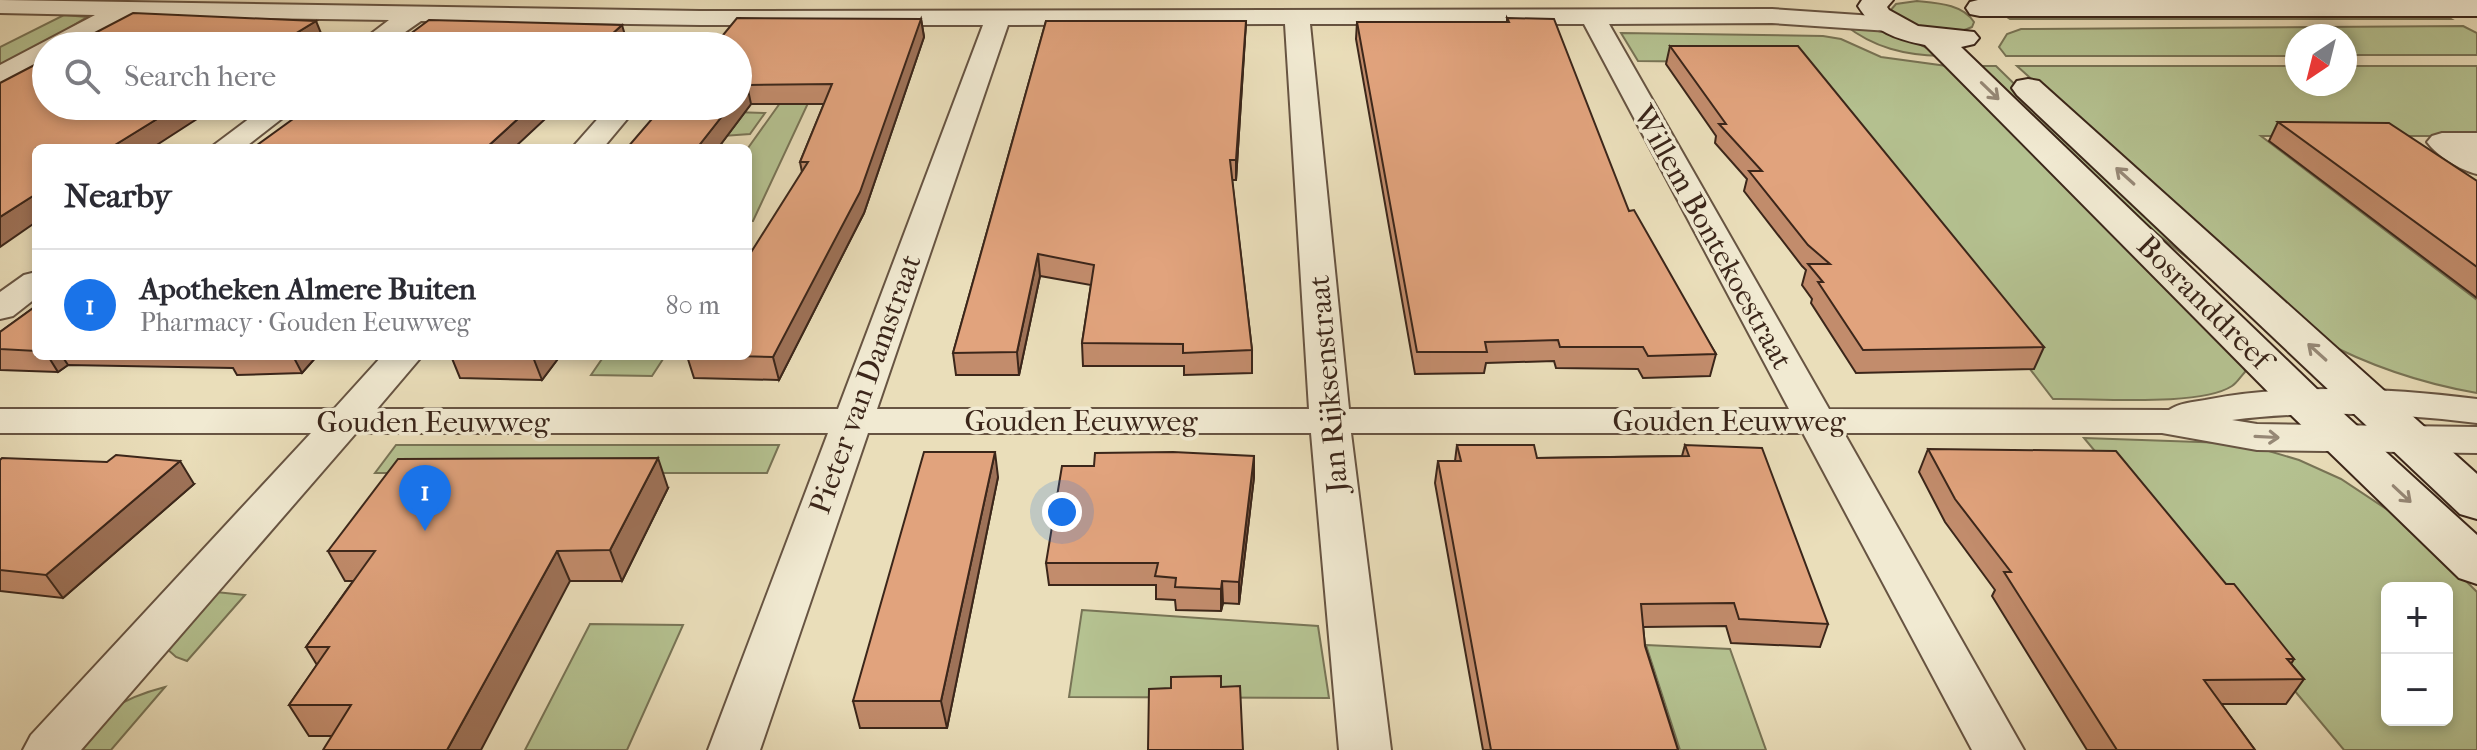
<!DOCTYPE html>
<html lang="en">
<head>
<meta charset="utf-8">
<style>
	:root { --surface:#fff; --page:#f7f7f7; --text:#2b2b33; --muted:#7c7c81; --line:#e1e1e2; --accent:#1a73e8 }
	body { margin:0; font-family:"IM FELL French Canon",serif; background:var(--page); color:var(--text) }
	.controls { position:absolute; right:24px; bottom:24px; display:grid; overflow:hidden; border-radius:12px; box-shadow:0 4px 12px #0003 }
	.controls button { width:72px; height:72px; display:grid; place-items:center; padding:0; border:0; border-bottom:2px solid var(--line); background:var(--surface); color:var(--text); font:40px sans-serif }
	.compass { position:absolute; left:2285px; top:24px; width:72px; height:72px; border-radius:50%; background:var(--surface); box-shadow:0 4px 12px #0003; rotate:215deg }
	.you { position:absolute; left:1062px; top:512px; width:28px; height:28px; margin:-20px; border:6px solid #fff; border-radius:50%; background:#1a73e8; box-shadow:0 0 0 12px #1a73e833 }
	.badge { display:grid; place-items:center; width:52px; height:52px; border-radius:50%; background:var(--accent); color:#fff; font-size:26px; font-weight:700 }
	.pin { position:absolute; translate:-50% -66px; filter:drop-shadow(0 2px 4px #0008) }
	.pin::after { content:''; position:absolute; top:42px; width:28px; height:24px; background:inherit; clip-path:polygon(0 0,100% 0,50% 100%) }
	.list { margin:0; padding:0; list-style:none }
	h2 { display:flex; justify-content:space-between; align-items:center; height:104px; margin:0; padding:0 32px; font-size:34px }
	h2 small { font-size:26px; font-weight:400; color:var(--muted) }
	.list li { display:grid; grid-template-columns:52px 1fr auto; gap:24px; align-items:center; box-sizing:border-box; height:112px; padding:0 32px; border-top:2px solid var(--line) }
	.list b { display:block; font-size:30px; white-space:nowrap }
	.list p { margin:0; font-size:26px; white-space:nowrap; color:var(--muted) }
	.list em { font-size:26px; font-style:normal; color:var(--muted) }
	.icon { flex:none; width:44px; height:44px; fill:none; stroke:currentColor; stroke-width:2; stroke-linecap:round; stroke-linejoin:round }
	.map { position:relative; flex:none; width:2477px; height:750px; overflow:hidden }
	.search { position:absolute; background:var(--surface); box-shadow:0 4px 12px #0003; left:32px; top:32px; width:720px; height:88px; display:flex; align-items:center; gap:20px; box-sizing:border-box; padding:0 28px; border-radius:44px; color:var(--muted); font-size:30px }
	.panel { position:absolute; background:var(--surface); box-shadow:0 4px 12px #0003; left:32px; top:144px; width:720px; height:216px; border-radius:12px }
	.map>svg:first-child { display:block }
</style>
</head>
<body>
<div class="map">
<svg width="2477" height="750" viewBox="0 0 2477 750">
	<rect width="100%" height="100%" fill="#eadeba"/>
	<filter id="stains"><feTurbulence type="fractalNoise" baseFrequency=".0025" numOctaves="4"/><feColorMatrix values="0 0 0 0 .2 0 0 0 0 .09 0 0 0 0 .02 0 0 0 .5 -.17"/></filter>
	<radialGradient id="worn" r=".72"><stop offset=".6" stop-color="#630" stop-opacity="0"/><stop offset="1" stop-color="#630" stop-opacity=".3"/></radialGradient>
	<g fill="#b5c291" stroke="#787456" stroke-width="2" fill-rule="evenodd">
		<path d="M1917,1C1937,3 1963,4 1974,22L1972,27C1945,40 1912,26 1889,12L1896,4Z"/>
		<polygon points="2439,12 2451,19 2010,19 2001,13"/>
		<polygon points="64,15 87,17 0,70 0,47"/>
		<path d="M1845,25C1879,30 1912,37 1941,56C1905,55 1874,48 1845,25Z"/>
		<polygon points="2463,26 2477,33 2477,55 2345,55 2345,36 2297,36 2297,56 2006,56 1999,47 2007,34 2021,29"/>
		<path d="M1621,33L1823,36L1841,39L1881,57L1954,67L2243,355L2245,372C2241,376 2237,383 2232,386C2200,407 2095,398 2053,399L1795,63L1638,61Z"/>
		<polygon points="1975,66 1996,66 2218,283 2101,188"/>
		<path d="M2017,66H2297V84H2345V66H2477V136H2261L2477,300V393C2419,383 2369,366 2317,338Z"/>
		<polygon points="805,68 824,69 753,221 748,221 748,148"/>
		<polygon points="642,109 765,113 750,134 723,136 710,118 635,117"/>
		<polygon points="604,356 665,356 652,376 591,375"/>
		<path d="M2084,438L2228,443L2262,449L2299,460L2341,479L2406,522L2477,592V750H2344ZM2387,588H2447V720H2387Z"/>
		<polygon points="396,445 779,445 767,473 375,473"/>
		<polygon points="206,591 245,595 187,661 176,657 165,647"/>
		<polygon points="1082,610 1318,626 1329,698 1069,697"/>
		<polygon points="590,624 683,625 627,750 525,750"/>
		<polygon points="1646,645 1730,649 1766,750 1680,750"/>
		<path d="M165,687L111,750H66C102,715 115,700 165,687Z"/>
	</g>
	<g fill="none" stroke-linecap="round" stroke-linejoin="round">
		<defs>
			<g id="minor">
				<path d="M0,0L700,11L1772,9L1889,17L1898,19L1901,24L1898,29L1889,31L1772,23L1609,24L1829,409L2169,410C2179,403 2193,402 2205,400C2294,383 2388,388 2477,399V423C2396,413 2313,410 2232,420L2257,424L2477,427V453L2257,450L2162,433H1844L2024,750H1972L1803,433H1351L1391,750H1339L1311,433H868L760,750H708L828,433H356L81,750H23L31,735L311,433H0V409H334L382,356H422L377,409H838L983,25H700L421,21L385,46H355L389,20L131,16L75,46H46V62L0,84V65L95,15L0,13ZM1285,24L1309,409H877L1008,25ZM1310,24H1584L1789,409H1349Z"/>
				<polygon points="266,106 298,106 244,148 210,148"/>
				<polygon points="609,106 638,106 603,148 572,148"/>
				<path d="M2442,133H2477V174C2460,170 2437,156 2427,142L2432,136Z"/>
				<polygon points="36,272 36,298 13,316 0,319 0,292 24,275"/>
			</g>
			<g id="secondary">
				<path d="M1862,0H1893L1887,7L1889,10L1918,26L1974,32L1979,38L1974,44L1961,47L2321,393L2477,535V584L2459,578L2289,413L1925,45C1896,39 1874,32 1858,6Z"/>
				<polygon points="1978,0 2477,0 2477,16 1980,16 1970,14 1966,8 1970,2"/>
				<polygon points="2028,79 2039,81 2477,474 2477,519 2460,514 2017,95 2012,88 2017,81"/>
			</g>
		</defs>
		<use href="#minor" stroke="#675442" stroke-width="4"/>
		<use href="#secondary" stroke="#3b261a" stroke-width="4"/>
		<use href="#minor" fill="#f1ead2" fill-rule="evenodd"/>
		<use href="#secondary" fill="#f1ead2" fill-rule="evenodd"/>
	</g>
	<g fill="#c28c6c" stroke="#3b261a" stroke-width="2">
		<polygon points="1507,18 1629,211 1716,354 1710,376 1643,378 1638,369 1556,368 1554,361 1486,363 1484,373 1415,374 1356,39 1357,22 1507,22"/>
		<polygon points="921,19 924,37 864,213 779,380 694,378 687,356 748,356 802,172 800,162 824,104 751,104 718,148 627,148 738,46"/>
		<polygon points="1046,21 1246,21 1236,180 1232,180 1252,350 1252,373 1184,375 1184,366 1083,366 1082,343 1091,285 1040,276 1019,375 956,375 953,353"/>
		<polygon points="1670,46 2044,347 2034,369 1856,373 1811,303 1812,299 1802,285 1806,270 1802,266 1744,191 1747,179 1715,143 1716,136 1666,64"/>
		<polygon points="2278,122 2477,181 2477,298 2269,141"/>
		<polygon points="36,306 36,356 317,356 302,373 237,375 233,368 68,365 58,372 0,370 0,332"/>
		<polygon points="451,356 560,356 542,380 460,378"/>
		<polygon points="1457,445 1537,458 1682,456 1685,445 1828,624 1820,647 1731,643 1726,626 1643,627 1645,646 1678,750 1483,750 1435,483 1438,461 1455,461"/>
		<polygon points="1928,449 2226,584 2294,659 2291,664 2304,679 2286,704 2221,704 2255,750 2087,750 1992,596 1995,590 1945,522 1919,472"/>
		<polygon points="1254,456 1254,477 1239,604 1223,603 1221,611 1176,610 1175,600 1156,599 1156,585 1049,585 1046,563 1094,466"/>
		<polygon points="0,460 194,484 63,598 0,591"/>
		<polygon points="998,477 947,728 860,728 853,701"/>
		<polygon points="668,488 622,581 570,581 332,736 309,736 289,705 317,665 306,647 353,581 345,581 328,551"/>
	</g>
	<g fill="#9e7258" stroke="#3b261a" stroke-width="2">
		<polygon points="921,19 924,37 864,213 779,380 773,357"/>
		<polygon points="316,21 323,38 311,46 275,46"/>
		<polygon points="1246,21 1245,39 1236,180 1236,160"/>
		<polygon points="622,25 627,42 623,46 599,46"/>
		<polygon points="747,85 751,104 718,148 697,148 730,106 738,106 738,96"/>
		<polygon points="178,106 217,106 152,148 110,148"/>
		<polygon points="532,106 559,106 514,148 486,148"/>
		<polygon points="36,194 36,222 0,247 0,217"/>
		<polygon points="1038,254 1040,276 1019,375 1017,352"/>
		<polygon points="48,356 62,356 68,365 58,372"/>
		<polygon points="293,356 317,356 302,373"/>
		<polygon points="534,356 560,356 542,380 533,357"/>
		<polygon points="995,452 998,477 947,728 941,701"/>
		<polygon points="1254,456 1254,477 1239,604 1239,582"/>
		<polygon points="658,458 668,488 622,581 610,550"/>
		<polygon points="180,461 194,484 63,598 46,575"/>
		<polygon points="557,551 570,581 481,750 447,750"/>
		<polygon points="1222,581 1223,603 1221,611 1221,589"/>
	</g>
	<g fill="#e1a37d" stroke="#3b261a" stroke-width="2">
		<polygon points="133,13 316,21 275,46 70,46"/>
		<polygon points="737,18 921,19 860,192 773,357 737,356 748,356 748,257 808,162 800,162 832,84 747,85 738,96 738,46 714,46"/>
		<polygon points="1507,18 1554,19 1629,211 1634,210 1716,354 1648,356 1643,347 1560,347 1558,340 1485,342 1487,352 1417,352 1357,22 1509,22"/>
		<polygon points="429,20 622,25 599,46 394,46"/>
		<polygon points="1046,21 1246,21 1236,160 1230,160 1252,350 1183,353 1183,344 1082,343 1094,265 1038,254 1017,352 953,353"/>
		<polygon points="1670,46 1798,46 2044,347 1863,350 1818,282 1823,282 1808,264 1830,264 1808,245 1749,171 1762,171 1719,124 1726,124"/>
		<polygon points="46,59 46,106 178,106 110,148 36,148 36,194 0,217 0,83"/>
		<polygon points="311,106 532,106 486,148 253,148"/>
		<polygon points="663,106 730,106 697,148 627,148"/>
		<polygon points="2278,122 2389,123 2477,181 2477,267"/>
		<polygon points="36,306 36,351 0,349 0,332"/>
		<polygon points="479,356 534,356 533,357"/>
		<polygon points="1457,445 1534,445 1537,458 1689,456 1685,445 1762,448 1828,624 1739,619 1734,603 1641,604 1645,646 1678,750 1491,750 1438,461 1461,461"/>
		<polygon points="1928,449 2116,451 2226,584 2234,584 2294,659 2287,659 2304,679 2204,680 2255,750 2117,750 2004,572 2011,572 1955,499"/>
		<polygon points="924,452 995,452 941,701 853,701"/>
		<polygon points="1173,452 1254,456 1239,582 1222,581 1221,589 1175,587 1176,578 1155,576 1158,563 1046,563 1062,466 1094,466 1095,453"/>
		<polygon points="116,455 180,461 46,575 0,570 0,460 2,458 107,462"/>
		<polygon points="658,458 610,550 557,551 447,750 323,750 351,705 289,705 329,647 306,647 375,551 328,551 398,459"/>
		<polygon points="1221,676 1221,687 1240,686 1243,750 1148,750 1149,689 1171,688 1171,677"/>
	</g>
	<defs><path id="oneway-shaft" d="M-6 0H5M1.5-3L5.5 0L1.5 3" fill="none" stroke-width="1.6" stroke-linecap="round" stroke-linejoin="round" transform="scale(2)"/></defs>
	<g stroke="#968876">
		<use href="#oneway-shaft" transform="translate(1990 91) rotate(44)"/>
		<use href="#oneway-shaft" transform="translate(2125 176) rotate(-138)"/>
		<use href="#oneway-shaft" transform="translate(2317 352) rotate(-138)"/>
		<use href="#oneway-shaft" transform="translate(2267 437) rotate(3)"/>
		<use href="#oneway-shaft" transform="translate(2402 494) rotate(43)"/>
	</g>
	<g text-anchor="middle" stroke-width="7" stroke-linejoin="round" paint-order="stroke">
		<g font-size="30" fill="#3b261a" stroke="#f1ead2">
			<text transform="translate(1713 237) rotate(61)" y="10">Willem Bontekoestraat</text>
			<text transform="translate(2204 302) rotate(45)" y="10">Bosranddreef</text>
			<text transform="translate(865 384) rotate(-70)" y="10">Pieter van Damstraat</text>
			<text transform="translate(1328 384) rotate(-95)" y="10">Jan Rijksenstraat</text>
			<text x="1081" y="431">Gouden Eeuwweg</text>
			<text x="1729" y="431">Gouden Eeuwweg</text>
			<text x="433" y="432">Gouden Eeuwweg</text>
		</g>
	</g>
	<rect width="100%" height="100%" filter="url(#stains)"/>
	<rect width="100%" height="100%" fill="url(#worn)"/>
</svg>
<div class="controls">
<button>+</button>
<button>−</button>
</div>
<svg class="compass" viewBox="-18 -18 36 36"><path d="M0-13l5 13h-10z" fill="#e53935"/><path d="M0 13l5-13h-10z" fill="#7c7c81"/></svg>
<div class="you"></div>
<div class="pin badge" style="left:425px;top:531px">1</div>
<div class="search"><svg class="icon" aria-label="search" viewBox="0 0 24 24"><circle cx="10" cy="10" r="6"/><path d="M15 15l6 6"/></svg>Search here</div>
<section class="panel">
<h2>Nearby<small></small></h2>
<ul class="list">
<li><span class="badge">1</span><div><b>Apotheken Almere Buiten</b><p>Pharmacy · Gouden Eeuwweg</p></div><em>80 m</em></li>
</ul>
</section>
</div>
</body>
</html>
